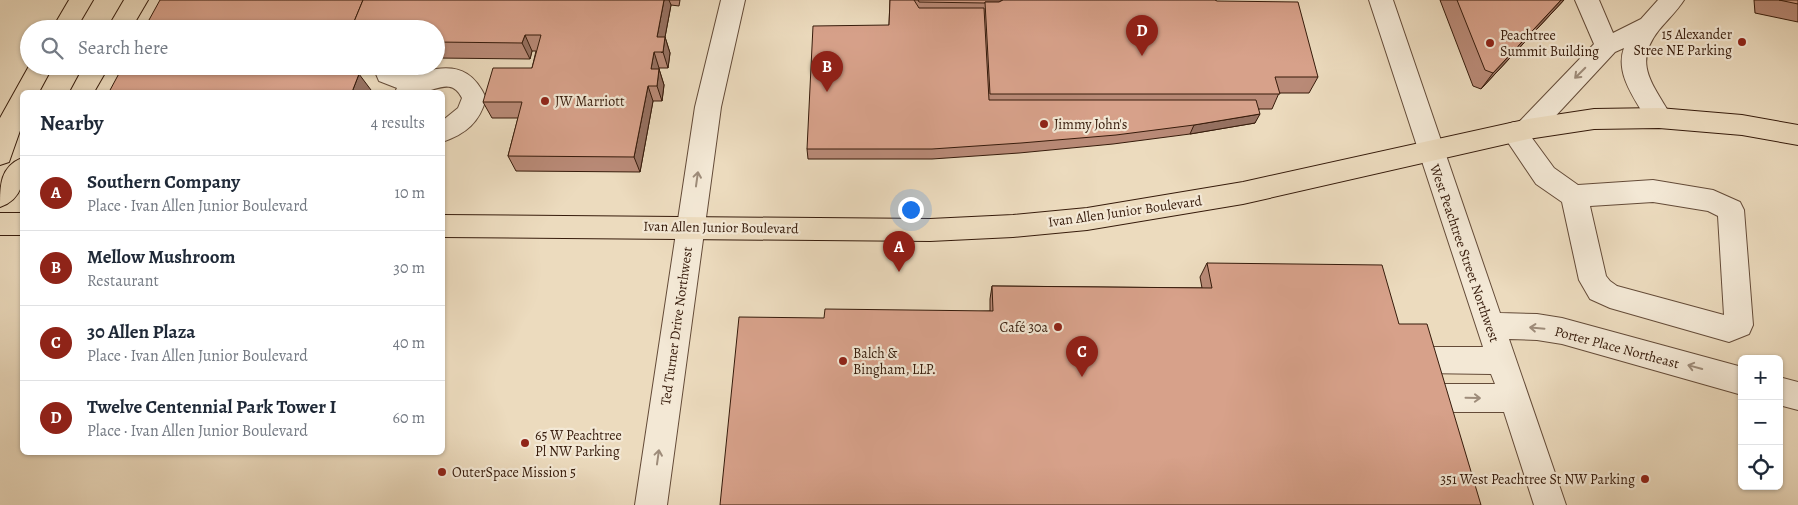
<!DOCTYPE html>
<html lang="en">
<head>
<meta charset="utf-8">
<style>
	:root { --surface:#fff; --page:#f2f2f3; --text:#1f2937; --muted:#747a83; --line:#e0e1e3; --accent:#8f2418 }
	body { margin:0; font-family:Alegreya,serif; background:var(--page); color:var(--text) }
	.controls { position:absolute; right:15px; bottom:15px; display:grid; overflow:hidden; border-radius:8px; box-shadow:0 1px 4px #0004 }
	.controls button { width:45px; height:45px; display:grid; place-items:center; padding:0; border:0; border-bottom:1px solid var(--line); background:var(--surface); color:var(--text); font:25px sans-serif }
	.you { position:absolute; left:910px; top:209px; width:18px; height:18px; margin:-12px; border:4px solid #fff; border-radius:50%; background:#1a73e8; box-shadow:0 0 0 8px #1a73e833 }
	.badge { display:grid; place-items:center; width:32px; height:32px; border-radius:50%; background:var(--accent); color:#fff; font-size:16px; font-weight:700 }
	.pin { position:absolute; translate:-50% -41px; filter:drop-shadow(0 1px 2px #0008) }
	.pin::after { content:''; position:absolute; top:26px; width:18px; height:15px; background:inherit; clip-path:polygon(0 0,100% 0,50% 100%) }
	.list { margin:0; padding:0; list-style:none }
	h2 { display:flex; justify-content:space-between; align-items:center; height:65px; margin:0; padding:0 20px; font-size:21px }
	h2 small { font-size:16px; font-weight:400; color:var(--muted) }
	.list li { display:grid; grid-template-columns:32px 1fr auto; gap:15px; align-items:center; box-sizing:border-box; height:75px; padding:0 20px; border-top:1px solid var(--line) }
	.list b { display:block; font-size:19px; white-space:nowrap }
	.list p { margin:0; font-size:16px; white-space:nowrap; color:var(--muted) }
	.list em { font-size:16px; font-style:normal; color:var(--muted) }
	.icon { flex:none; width:28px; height:28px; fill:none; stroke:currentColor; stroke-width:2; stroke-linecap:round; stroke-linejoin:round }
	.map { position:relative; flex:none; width:1798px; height:505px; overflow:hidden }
	.search { position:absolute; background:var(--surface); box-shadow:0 1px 4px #0004; left:20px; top:20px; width:425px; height:55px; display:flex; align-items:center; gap:12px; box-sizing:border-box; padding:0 18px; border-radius:28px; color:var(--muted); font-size:19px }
	.panel { position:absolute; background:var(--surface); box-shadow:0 1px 4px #0004; left:20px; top:90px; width:425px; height:365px; border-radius:8px }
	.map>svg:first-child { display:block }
</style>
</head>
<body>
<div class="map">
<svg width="1798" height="505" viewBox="0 0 1798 505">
	<rect width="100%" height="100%" fill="#ecdbbe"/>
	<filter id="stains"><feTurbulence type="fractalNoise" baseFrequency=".004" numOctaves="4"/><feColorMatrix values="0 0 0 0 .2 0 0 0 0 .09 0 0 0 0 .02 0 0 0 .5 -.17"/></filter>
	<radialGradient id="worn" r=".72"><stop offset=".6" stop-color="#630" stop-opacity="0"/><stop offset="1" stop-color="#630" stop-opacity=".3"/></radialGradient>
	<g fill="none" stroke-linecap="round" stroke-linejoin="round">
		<defs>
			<g id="minor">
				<polygon points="721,0 745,0 721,107 667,505 635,505 695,107"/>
				<polygon points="1369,0 1393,0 1500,313 1537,314 1562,318 1742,367 1742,395 1562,344 1537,340 1509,339 1566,505 1534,505 1504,412 1431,412 1420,408 1416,398 1420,388 1431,384 1495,384 1491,374 1421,373 1411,369 1406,360 1411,351 1421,347 1483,347"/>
				<path d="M1575,0H1599L1613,33L1641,19L1658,0H1684C1677,11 1667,20 1659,30C1631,65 1655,86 1672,118L1668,125L1659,128L1650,125C1638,103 1614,75 1624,48L1615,52L1537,136L1532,138L1554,168L1578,185L1653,180L1713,190L1740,202L1744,210L1753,325L1749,334L1729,342L1610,308L1590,299L1579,280L1562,202L1536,184L1501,132L1505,125L1514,122L1518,123L1594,44ZM1653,202L1708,211L1718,216L1724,315L1617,286L1610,281L1606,276L1590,206Z"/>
				<path d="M379,66H403L402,69C406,71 412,75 417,75C423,74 430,70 436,69C462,65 476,76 486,98C480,122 466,134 442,142V121L458,108L462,98C452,78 437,90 423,92C414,94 404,92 395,92L397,88L379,81L376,74Z"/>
				<polygon points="1779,377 1798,382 1798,410 1779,405"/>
			</g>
			<g id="major">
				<polygon points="1659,108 1742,115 1798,125 1798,145 1742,135 1659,128 1594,129 1528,139 1243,204 1087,230 1013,237 930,241 442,237 442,215 930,219 1013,215 1087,208 1243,182 1528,119 1594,109"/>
				<rect x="0" y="213" width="22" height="22"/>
			</g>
			<g id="highway">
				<polygon points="69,0 93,0 76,29 52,29"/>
				<polygon points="124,0 148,0 131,29 107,29"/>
				<polygon points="29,66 53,66 39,92 22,92 22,125 9,162 0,165 0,118"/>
				<polygon points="84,66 109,66 94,92 70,92"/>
				<path d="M22,158C25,179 23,199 0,207C0,185 0,167 22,158Z"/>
			</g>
		</defs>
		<use href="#minor" stroke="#644b38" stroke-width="2"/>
		<use href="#major" stroke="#361b0b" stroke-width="2"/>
		<use href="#highway" stroke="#361b0b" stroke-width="2"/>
		<use href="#minor" fill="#f3e8d5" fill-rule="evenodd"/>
		<use href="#major" fill="#ecdbbe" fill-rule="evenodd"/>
		<use href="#highway" fill="#ecdbbe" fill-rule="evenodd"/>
	</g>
	<g fill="#b98a77" stroke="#361b0b">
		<polygon points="160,0 680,0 679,6 671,5 665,37 670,53 668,68 659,68 659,69 664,85 662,101 653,101 640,172 516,171 508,156 518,118 492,118 483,102 532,68 536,51 532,51 530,59 436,58 436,29"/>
		<polygon points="890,0 1215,0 1318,77 1309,93 1279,93 1272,109 1259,109 1255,123 1190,134 1113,144 1019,153 932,159 808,159 807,149 889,25"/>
		<polygon points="1440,0 1564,0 1481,89 1473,86"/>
		<polygon points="1754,0 1798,0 1798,22 1755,13"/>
		<polygon points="1207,263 1399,324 824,318 990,311 990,299 992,286 1202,288 1200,277"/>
	</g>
	<g fill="#967161" stroke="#361b0b">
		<polygon points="664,0 669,0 671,5 662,53 657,37"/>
		<polygon points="1561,0 1564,0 1481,89 1493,73"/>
		<polygon points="525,35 532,51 530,59 522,43"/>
		<polygon points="665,37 670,53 668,68 663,52"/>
		<polygon points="654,52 659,68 656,85 651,69"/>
		<polygon points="336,66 354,66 344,90 333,74"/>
		<polygon points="659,69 664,85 662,101 657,86"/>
		<polygon points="359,74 371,90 370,92 352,92"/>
		<polygon points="648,86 653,101 640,172 634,157"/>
		<polygon points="1260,114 1255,123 1190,134 1194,125"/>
	</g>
	<g fill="#d7a18a" stroke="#361b0b">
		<polygon points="160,0 363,0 351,29 144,29"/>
		<polygon points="363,0 664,0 657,37 665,37 663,52 654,52 651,69 659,69 657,86 648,86 634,157 508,156 522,102 483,102 493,68 532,68 541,35 525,35 522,43 436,42 436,29 351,29"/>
		<polygon points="890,0 914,0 919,8 984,8 989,100 1256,100 1260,114 1194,125 1116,135 1021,143 932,149 807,149 813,26 889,25"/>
		<polygon points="918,0 1003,0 999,2 985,2 985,3 919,2"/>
		<polygon points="1003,0 1215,0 1217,1 1298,2 1318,77 1275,77 1280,94 990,94 985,2 999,2"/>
		<polygon points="1457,0 1561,0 1493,73 1485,70"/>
		<polygon points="1779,0 1798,0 1798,4"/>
		<polygon points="123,66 336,66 333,74 359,74 352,92 109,92"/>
		<polygon points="1207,263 1382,265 1399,324 1427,324 1481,505 720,505 739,317 824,318 825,309 993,311 992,286 1212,288"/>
	</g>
	<defs><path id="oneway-shaft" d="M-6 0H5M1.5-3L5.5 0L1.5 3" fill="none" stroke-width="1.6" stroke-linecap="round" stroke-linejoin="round" transform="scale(1.25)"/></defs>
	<g stroke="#9e8c7a">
		<use href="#oneway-shaft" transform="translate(1580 73) rotate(135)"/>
		<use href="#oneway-shaft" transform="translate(697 179) rotate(-82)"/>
		<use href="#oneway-shaft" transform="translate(1537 328) rotate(-175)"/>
		<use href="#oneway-shaft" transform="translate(1695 367) rotate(-165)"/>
		<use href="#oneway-shaft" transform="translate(1473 398) rotate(1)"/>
		<use href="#oneway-shaft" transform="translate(658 457) rotate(-82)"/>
	</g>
	<g fill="#8f2418" stroke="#f3e8d5" stroke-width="2">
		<circle cx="1742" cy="42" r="5"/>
		<circle cx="1490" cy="43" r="5"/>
		<circle cx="545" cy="101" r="5"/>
		<circle cx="1044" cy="124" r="5"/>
		<circle cx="1058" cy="327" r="5"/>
		<circle cx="843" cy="361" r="5"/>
		<circle cx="525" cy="443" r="5"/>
		<circle cx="442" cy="472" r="5"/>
		<circle cx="1645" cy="479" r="5"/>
	</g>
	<g text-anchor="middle" stroke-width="4.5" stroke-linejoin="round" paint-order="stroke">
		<g font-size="14" fill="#361b0b" stroke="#f3e8d5" text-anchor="start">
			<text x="1732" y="39" text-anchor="end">15 Alexander<tspan x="1732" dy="16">Stree NE Parking</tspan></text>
			<text x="1500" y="40">Peachtree<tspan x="1500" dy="16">Summit Building</tspan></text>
			<text x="555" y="106">JW Marriott</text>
			<text x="1054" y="129">Jimmy John's</text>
			<text x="1048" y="332" text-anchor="end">Café 30a</text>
			<text x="853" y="358">Balch &amp;<tspan x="853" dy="16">Bingham, LLP.</tspan></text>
			<text x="535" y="440">65 W Peachtree<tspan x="535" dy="16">Pl NW Parking</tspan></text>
			<text x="452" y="477">OuterSpace Mission 5</text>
			<text x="1635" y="484" text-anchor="end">351 West Peachtree St NW Parking</text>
		</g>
		<g font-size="14" fill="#361b0b" stroke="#f3e8d5">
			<text transform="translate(1125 211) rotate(-8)" y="5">Ivan Allen Junior Boulevard</text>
			<text transform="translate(721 227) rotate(1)" y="5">Ivan Allen Junior Boulevard</text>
			<text transform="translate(1465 253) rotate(71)" y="5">West Peachtree Street Northwest</text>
			<text transform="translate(676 326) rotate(-82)" y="5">Ted Turner Drive Northwest</text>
			<text transform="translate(1617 347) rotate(15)" y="5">Porter Place Northeast</text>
		</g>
	</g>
	<rect width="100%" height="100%" filter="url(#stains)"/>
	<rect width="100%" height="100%" fill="url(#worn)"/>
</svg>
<div class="controls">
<button>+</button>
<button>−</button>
<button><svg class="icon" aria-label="locate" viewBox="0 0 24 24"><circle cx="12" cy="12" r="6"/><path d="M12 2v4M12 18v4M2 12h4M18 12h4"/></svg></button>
</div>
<div class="you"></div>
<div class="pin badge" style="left:899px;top:272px">A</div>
<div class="pin badge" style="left:827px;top:92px">B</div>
<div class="pin badge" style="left:1082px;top:377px">C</div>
<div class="pin badge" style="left:1142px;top:56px">D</div>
<div class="search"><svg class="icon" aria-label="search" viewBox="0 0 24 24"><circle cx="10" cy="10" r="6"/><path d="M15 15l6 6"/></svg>Search here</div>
<section class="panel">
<h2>Nearby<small>4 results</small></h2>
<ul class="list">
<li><span class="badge">A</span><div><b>Southern Company</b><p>Place · Ivan Allen Junior Boulevard</p></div><em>10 m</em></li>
<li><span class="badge">B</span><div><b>Mellow Mushroom</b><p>Restaurant</p></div><em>30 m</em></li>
<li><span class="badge">C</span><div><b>30 Allen Plaza</b><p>Place · Ivan Allen Junior Boulevard</p></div><em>40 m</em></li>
<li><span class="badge">D</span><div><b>Twelve Centennial Park Tower I</b><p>Place · Ivan Allen Junior Boulevard</p></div><em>60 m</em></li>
</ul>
</section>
</div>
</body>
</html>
